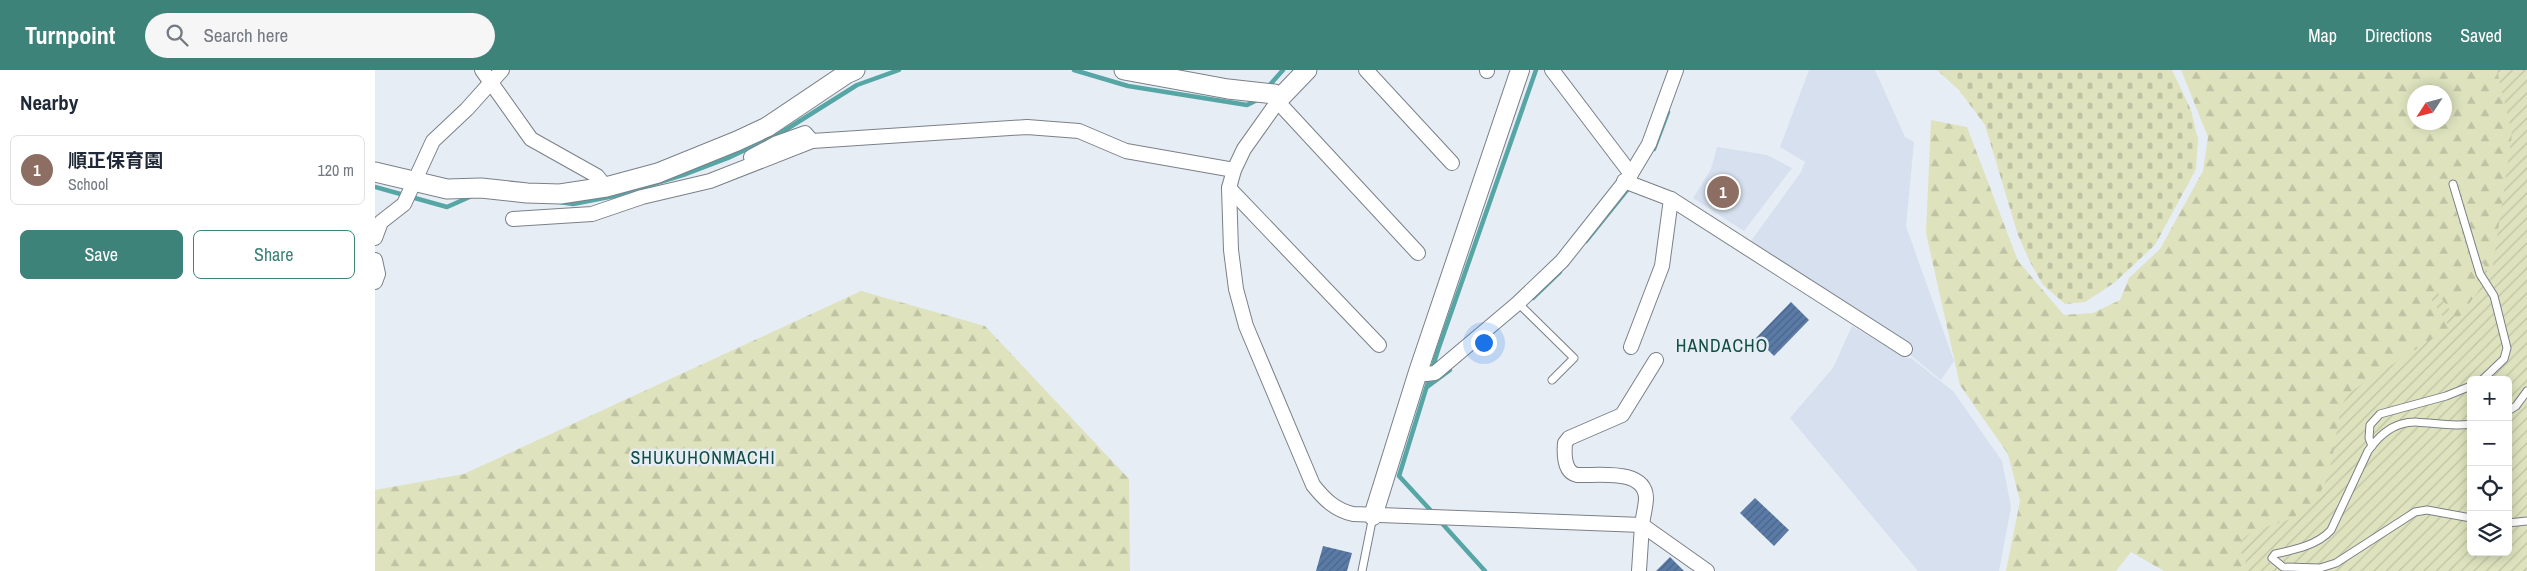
<!DOCTYPE html>
<html lang="en">
<head>
<meta charset="utf-8">
<style>
	:root { --surface:#fff; --page:#f6f6f7; --text:#1f2937; --muted:#747a83; --line:#e0e1e3; --accent:#3e8379 }
	body { margin:0; font-family:"Archivo Narrow","Noto Sans JP",sans-serif; background:var(--page); color:var(--text) }
	.controls { position:absolute; right:15px; bottom:15px; display:grid; overflow:hidden; border-radius:8px; box-shadow:0 2px 12px #0003 }
	.controls button { width:45px; height:45px; display:grid; place-items:center; padding:0; border:0; border-bottom:1px solid var(--line); background:var(--surface); color:var(--text); font:25px sans-serif }
	.compass { position:absolute; left:2032px; top:15px; width:45px; height:45px; border-radius:50%; background:var(--surface); box-shadow:0 2px 12px #0003; rotate:234deg }
	.you { position:absolute; left:1108px; top:272px; width:18px; height:18px; margin:-12px; border:4px solid #fff; border-radius:50%; background:#1a73e8; box-shadow:0 0 0 8px #1a73e833 }
	.badge { display:grid; place-items:center; width:32px; height:32px; border-radius:50%; background:var(--accent); color:#fff; font-size:16px; font-weight:700 }
	.pin { position:absolute; translate:-50% -50%; border:2px solid #fff; box-shadow:0 1px 5px #0006 }
	.list { margin:0; padding:0; list-style:none }
	h2 { display:flex; justify-content:space-between; align-items:center; height:65px; margin:0; padding:0 20px; font-size:21px }
	h2 small { font-size:16px; font-weight:400; color:var(--muted) }
	.list li { display:grid; grid-template-columns:32px 1fr auto; gap:15px; align-items:center; box-sizing:border-box; height:70px; margin:0 10px 10px; padding:0 10px; border:1px solid var(--line); border-radius:8px }
	.list b { display:block; font-size:19px; white-space:nowrap }
	.list p { margin:0; font-size:16px; white-space:nowrap; color:var(--muted) }
	.list em { font-size:16px; font-style:normal; color:var(--muted) }
	.actions { display:flex; gap:10px; padding:15px 20px }
	.actions a { flex:1; padding:11px 0; border:1px solid var(--accent); border-radius:8px; text-align:center; font-size:18px; color:var(--accent) }
	.actions .main { background:var(--accent); color:#fff }
	.icon { flex:none; width:28px; height:28px; fill:none; stroke:currentColor; stroke-width:2; stroke-linecap:round; stroke-linejoin:round }
	.map { position:relative; flex:none; width:2152px; height:501px; overflow:hidden }
	header { display:flex; align-items:center; gap:30px; box-sizing:border-box; height:70px; padding:0 25px; background:var(--accent); color:#fff }
	header strong { font-size:24px }
	nav { display:flex; gap:28px; margin-inline-start:auto; font-size:18px }
	.search { width:350px; height:45px; background:var(--page); display:flex; align-items:center; gap:12px; box-sizing:border-box; padding:0 18px; border-radius:28px; color:var(--muted); font-size:19px }
	main { display:flex }
	aside { flex:1; background:var(--surface) }
	.map>svg:first-child { display:block }
</style>
</head>
<body>
<header>
<strong>Turnpoint</strong>
<div class="search"><svg class="icon" aria-label="search" viewBox="0 0 24 24"><circle cx="10" cy="10" r="6"/><path d="M15 15l6 6"/></svg>Search here</div>
<nav><a>Map</a><a>Directions</a><a>Saved</a></nav>
</header>
<main>
<aside>
<h2>Nearby<small></small></h2>
<ul class="list">
<li><span class="badge" style="background:#8d6e63">1</span><div><b>順正保育園</b><p>School</p></div><em>120 m</em></li>
</ul>
<div class="actions"><a class="main">Save</a><a>Share</a></div>
</aside>
<div class="map">
<svg width="2152" height="501" viewBox="0 0 2152 501">
	<defs>
		<pattern id="forest-firs" width="22" height="20" patternUnits="userSpaceOnUse" patternTransform="scale(1.25)"><rect width="22" height="20" fill="#dee3be"/><path d="M5 1l3.5 6h-7zM16 11l3.5 6h-7z" fill="#bfc3a4"/></pattern>
		<pattern id="cemetery-stones" width="16" height="16" patternUnits="userSpaceOnUse" patternTransform="scale(1.25)"><rect width="16" height="16" fill="#dee3be"/><path d="M2 7V4a2 2 0 0 1 4 0v3zM10 15v-3a2 2 0 0 1 4 0v3z" fill="#bfc3a4"/></pattern>
		<pattern id="garden-furrows" width="10" height="10" patternUnits="userSpaceOnUse" patternTransform="scale(1.25)"><rect width="10" height="10" fill="#dee3be"/><path d="M-1 1l2-2M0 10L10 0M9 11l2-2" fill="none" stroke="#bfc3a4"/></pattern>
		<pattern id="building-hatch" width="6" height="6" patternUnits="userSpaceOnUse" patternTransform="scale(1.25)"><rect width="6" height="6" fill="#5b7ba7"/><path d="M-1 1l2-2M0 6l6-6M5 7l2-2" fill="none" stroke="#4b6589"/></pattern>
	</defs>
	<rect width="100%" height="100%" fill="#e6edf5"/>
	<g fill="#d6e0ef">
		<polygon points="1434,0 1500,0 1530,67 1539,72 1531,156 1579,291 1566,310 1534,284 1538,276 1376,171 1426,102 1430,92 1405,77"/>
		<polygon points="1342,77 1392,85 1417,98 1369,161 1318,128 1336,99"/>
		<polygon points="1477,256 1531,288 1536,288 1578,321 1627,391 1636,437 1624,501 1543,501 1415,348 1458,298"/>
	</g>
	<g fill="url(#forest-firs)" fill-rule="evenodd">
		<path d="M1806,0H2152V138L2133,310H2096L1955,501H1789L1756,482L1741,501H1631L1645,431L1633,384L1585,315L1551,163L1556,50L1592,57L1643,191L1689,245L1718,243L1745,230L1754,208L1785,179L1828,101L1833,67ZM2040,22H2070V52H2040Z"/>
		<polygon points="486,221 610,256 754,409 755,501 0,501 0,420 89,404"/>
	</g>
	<polygon fill="url(#cemetery-stones)" points="1562,0 1797,0 1816,40 1823,70 1821,99 1780,175 1739,213 1710,232 1690,234 1668,215 1655,192 1643,165 1610,55 1584,20"/>
	<path fill="url(#garden-furrows)" fill-rule="evenodd" d="M2122,0H2152V501H1869L1871,489C1847,465 1897,456 1910,451C1919,448 1932,439 1938,432C1962,407 1957,362 1969,331L1977,321L2075,257L2055,228L2062,222L2082,250L2105,219L2083,151L2076,113L2083,109L2100,176L2116,209L2137,64ZM2096,310H2133V482H2096Z"/>
	<g fill="none" stroke-linecap="round" stroke-linejoin="round">
		<g stroke="#56a6a6" stroke-width="4.5">
			<polyline points="699,0 753,16 872,35 884,29"/>
			<polyline points="892,18 908,0"/>
			<polyline points="1279,79 1293,42"/>
			<polyline points="0,117 72,137 99,125"/>
			<polyline points="185,132 198,134 239,126 311,104 353,88 404,64 482,15 524,0"/>
			<polyline points="1211,171 1256,115"/>
			<polyline points="1158,228 1185,202"/>
			<polyline points="1052,317 1075,300"/>
			<polyline points="1059,444 1024,406 1063,280 1161,0"/>
			<polyline points="1064,450 1110,501"/>
		</g>
	</g>
	<g fill="url(#building-hatch)">
		<polygon points="1416,232 1434,250 1399,286 1381,268"/>
		<polygon points="1380,428 1414,460 1399,476 1365,443"/>
		<polygon points="948,476 977,483 972,501 941,501"/>
		<polygon points="1295,487 1309,501 1281,501"/>
	</g>
	<g fill="none" stroke-linecap="round" stroke-linejoin="round">
		<defs>
			<g id="service">
				<polyline points="2078,114 2105,204 2119,226 2132,278 2129,289 2107,310"/>
				<polyline points="1143,233 1199,288 1177,310"/>
				<polyline points="2133,341 2141,336 2152,321"/>
				<path d="M2096,354C2054,361 2027,333 1993,381L1956,460C1943,475 1919,480 1900,484L1897,488L1908,497L1945,498L1961,493L2040,442L2052,440L2096,448"/>
				<polyline points="1997,376 1994,368 1995,355 2005,344 2071,326 2096,316"/>
				<polyline points="2133,453 2152,451"/>
				<polyline points="987,501 998,446"/>
			</g>
			<g id="minor">
				<polyline points="107,0 156,69 222,106 231,117"/>
				<polyline points="991,0 1077,93"/>
				<polyline points="1112,0 1112,1"/>
				<polyline points="1177,0 1256,104"/>
				<path d="M906,27L869,79L859,100L854,118L856,180L861,219L871,256L938,415C949,429 960,440 978,444L1267,455L1264,501"/>
				<polyline points="903,32 1043,183"/>
				<polyline points="376,87 402,73 430,63 437,71"/>
				<polyline points="1249,111 1296,129 1530,279"/>
				<polyline points="854,118 1004,275"/>
				<polyline points="138,149 217,144 267,127 335,111 437,71 652,57 704,61 751,81 859,100"/>
				<polyline points="0,168 6,152 29,134 58,71 92,39 127,0"/>
				<polyline points="0,190 3,204 0,212"/>
				<polyline points="1256,277 1287,196 1296,129"/>
				<path d="M1281,290L1247,345L1194,368L1190,373C1189,385 1189,402 1202,405C1223,406 1270,398 1271,428C1271,436 1268,446 1267,455L1332,501"/>
				<polyline points="1043,302 1051,304 1060,303 1143,233 1187,191 1256,104 1274,74 1301,0"/>
			</g>
			<polyline id="tertiary" points="998,446 1043,302 1145,0"/>
			<g id="secondary">
				<polyline points="749,0 853,19 899,24 906,27 932,0"/>
				<polyline points="0,102 72,119 106,118 152,123 185,124 231,117 283,103 362,71 392,57 471,4 480,0"/>
			</g>
		</defs>
		<use href="#service" stroke="#7b8088" stroke-width="9"/>
		<use href="#minor" stroke="#7b8088" stroke-width="16"/>
		<use href="#tertiary" stroke="#7b8088" stroke-width="20"/>
		<use href="#secondary" stroke="#7b8088" stroke-width="21"/>
		<use href="#service" stroke="#fff" stroke-width="7"/>
		<use href="#minor" stroke="#fff" stroke-width="14"/>
		<use href="#tertiary" stroke="#fff" stroke-width="18"/>
		<use href="#secondary" stroke="#fff" stroke-width="19"/>
	</g>
	<g text-anchor="middle" stroke-width="5" stroke-linejoin="round" paint-order="stroke">
		<g font-size="18" letter-spacing="1" fill="#124d45" stroke="#e6edf5">
			<text x="1347" y="282">HANDACHO</text>
			<text x="328" y="394">SHUKUHONMACHI</text>
		</g>
	</g>
</svg>
<div class="controls">
<button>+</button>
<button>−</button>
<button><svg class="icon" aria-label="locate" viewBox="0 0 24 24"><circle cx="12" cy="12" r="6"/><path d="M12 2v4M12 18v4M2 12h4M18 12h4"/></svg></button>
<button><svg class="icon" aria-label="layers" viewBox="0 0 24 24"><path d="M12 4l9 5-9 5-9-5zM3 14l9 5 9-5"/></svg></button>
</div>
<svg class="compass" viewBox="-18 -18 36 36"><path d="M0-13l5 13h-10z" fill="#e53935"/><path d="M0 13l5-13h-10z" fill="#747a83"/></svg>
<div class="you"></div>
<div class="pin badge" style="left:1348px;top:122px;background:#8d6e63">1</div>
</div>
</main>
</body>
</html>
